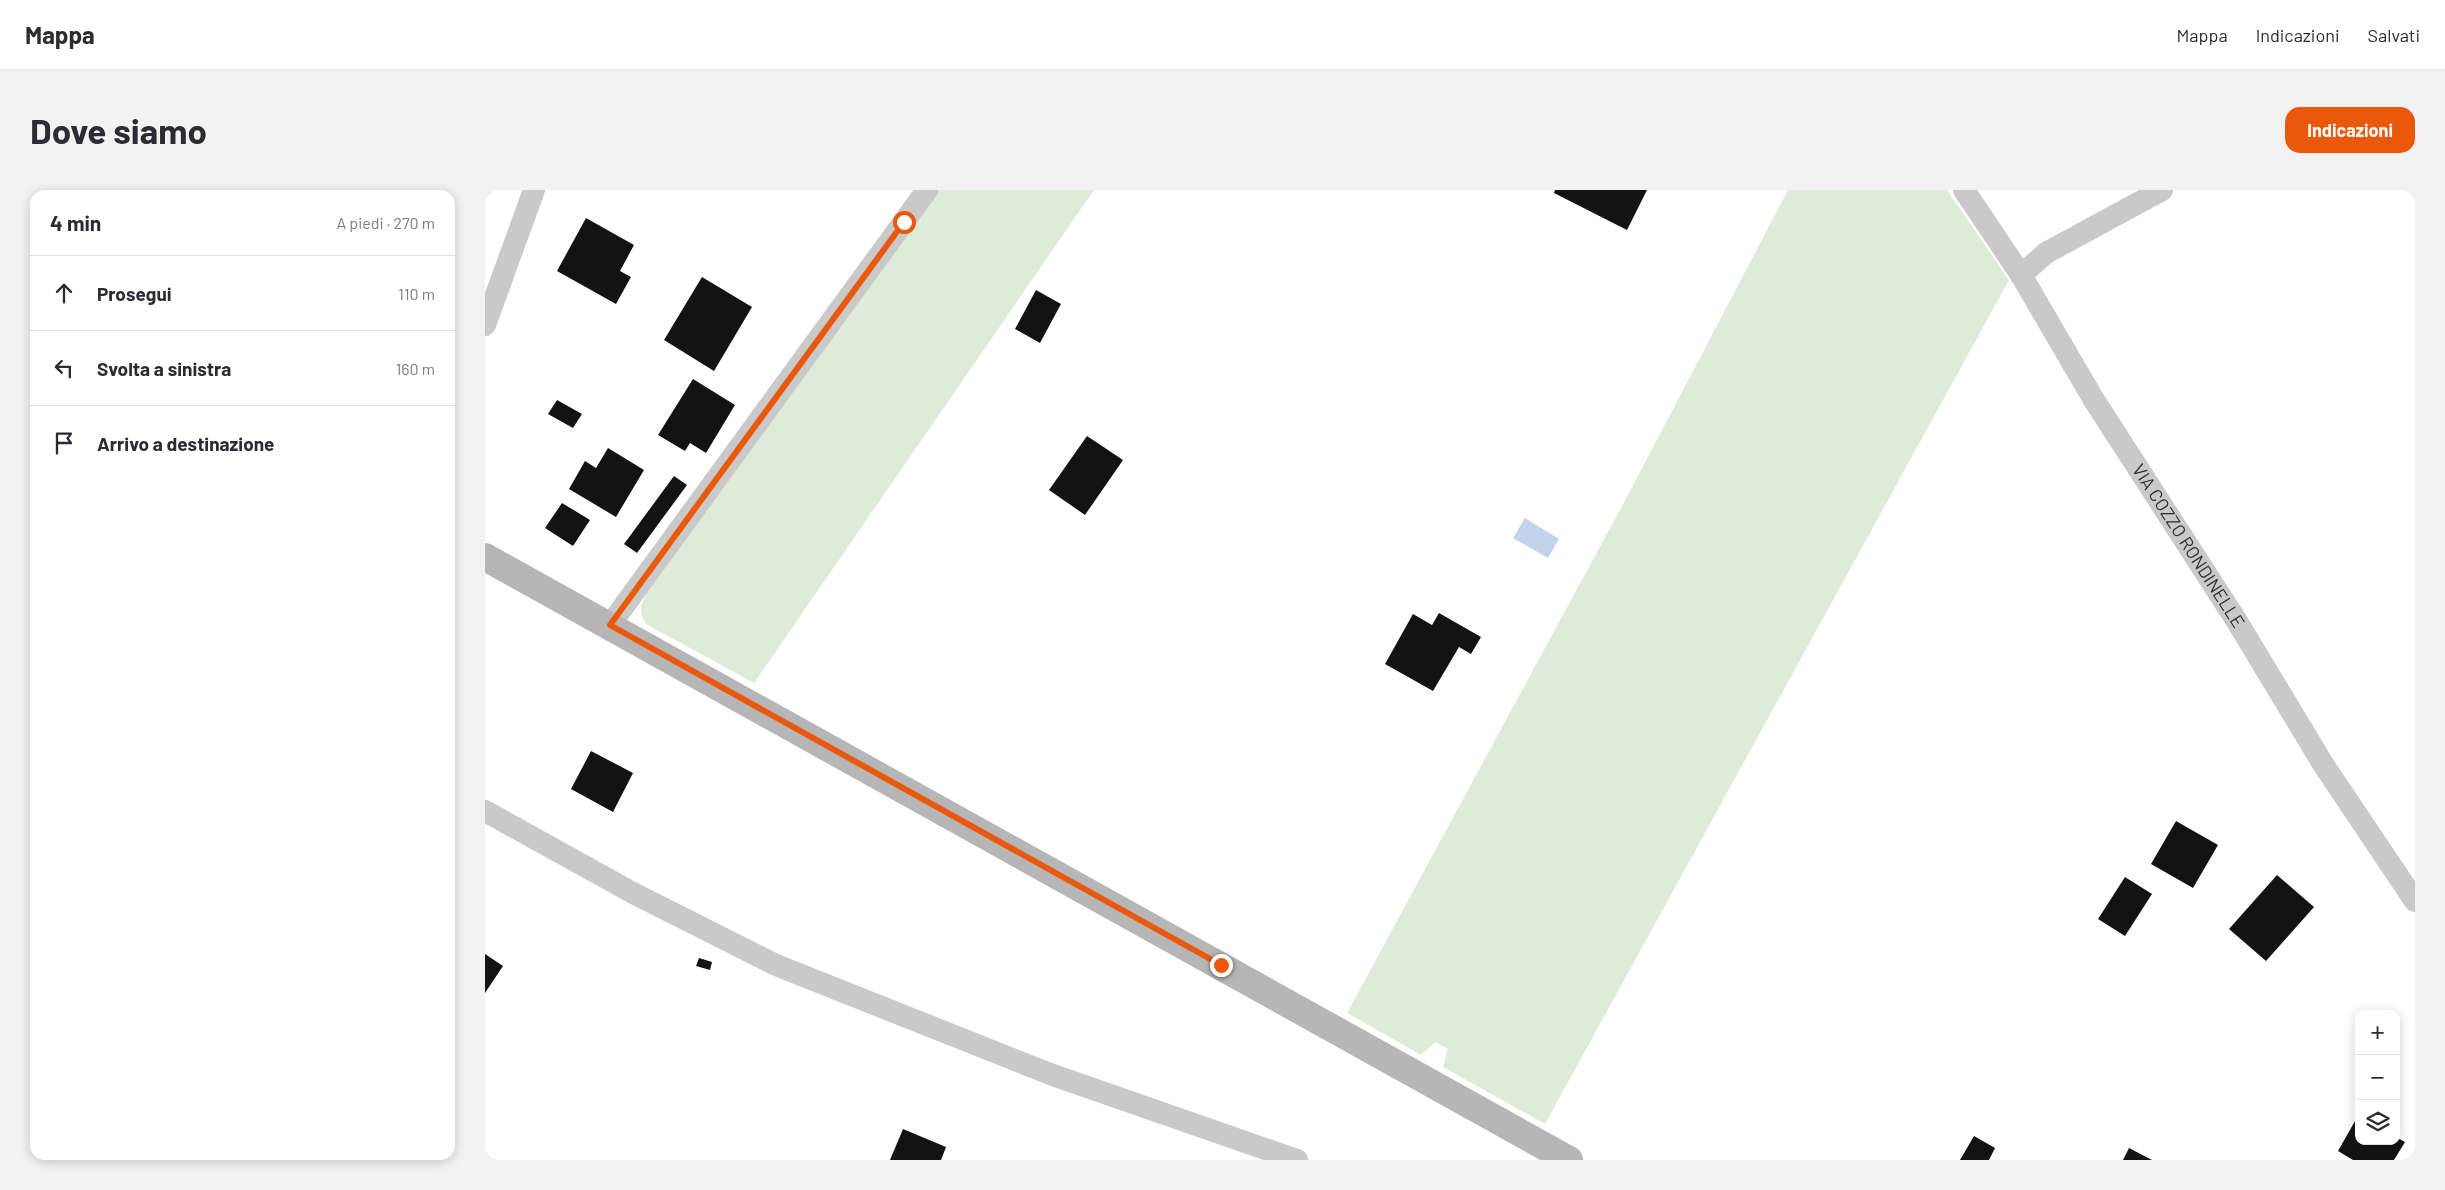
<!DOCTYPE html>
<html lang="it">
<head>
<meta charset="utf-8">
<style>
	:root { --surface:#fff; --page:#f2f2f3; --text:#2b2b33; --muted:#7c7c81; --line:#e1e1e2; --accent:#ea580c }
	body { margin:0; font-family:Barlow,sans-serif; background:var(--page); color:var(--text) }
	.controls { position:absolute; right:15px; bottom:15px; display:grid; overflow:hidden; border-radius:10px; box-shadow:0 2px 12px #0003 }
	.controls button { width:45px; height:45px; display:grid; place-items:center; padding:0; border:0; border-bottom:1px solid var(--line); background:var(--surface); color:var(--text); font:25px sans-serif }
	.stop { position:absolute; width:15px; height:15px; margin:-11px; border:4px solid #ea580c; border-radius:50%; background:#fff }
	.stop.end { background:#ea580c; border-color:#fff; box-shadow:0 1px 5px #0008 }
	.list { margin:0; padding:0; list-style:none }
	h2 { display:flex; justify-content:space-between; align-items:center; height:65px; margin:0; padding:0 20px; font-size:21px }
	h2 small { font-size:16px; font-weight:400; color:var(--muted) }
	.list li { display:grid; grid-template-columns:32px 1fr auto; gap:15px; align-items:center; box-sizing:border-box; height:75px; padding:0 20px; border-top:1px solid var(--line) }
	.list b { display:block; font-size:19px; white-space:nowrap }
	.list em { font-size:16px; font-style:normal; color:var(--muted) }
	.icon { flex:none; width:28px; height:28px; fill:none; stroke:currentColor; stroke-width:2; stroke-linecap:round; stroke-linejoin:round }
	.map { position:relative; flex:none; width:1930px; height:970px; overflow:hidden; border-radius:15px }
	header { display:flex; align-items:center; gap:30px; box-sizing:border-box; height:70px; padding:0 25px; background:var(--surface); border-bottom:1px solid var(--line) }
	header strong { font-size:24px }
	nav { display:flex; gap:28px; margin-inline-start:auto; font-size:18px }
	.intro { display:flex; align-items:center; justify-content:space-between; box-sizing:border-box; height:120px; padding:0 30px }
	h1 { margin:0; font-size:35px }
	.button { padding:12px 22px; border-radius:15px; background:var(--accent); color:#fff; font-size:18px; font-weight:700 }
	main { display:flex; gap:30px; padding:0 30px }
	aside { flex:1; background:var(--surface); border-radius:15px; box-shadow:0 2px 12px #0003 }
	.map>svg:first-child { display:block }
</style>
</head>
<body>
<header>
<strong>Mappa</strong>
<nav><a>Mappa</a><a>Indicazioni</a><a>Salvati</a></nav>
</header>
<div class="intro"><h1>Dove siamo</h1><a class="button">Indicazioni</a></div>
<main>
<aside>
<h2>4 min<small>A piedi · 270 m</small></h2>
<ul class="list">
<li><svg class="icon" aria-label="ahead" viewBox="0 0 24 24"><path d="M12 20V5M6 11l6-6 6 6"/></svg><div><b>Prosegui</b></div><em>110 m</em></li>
<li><svg class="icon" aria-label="left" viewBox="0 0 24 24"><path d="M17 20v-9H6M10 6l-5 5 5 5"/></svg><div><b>Svolta a sinistra</b></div><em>160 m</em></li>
<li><svg class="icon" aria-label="arrive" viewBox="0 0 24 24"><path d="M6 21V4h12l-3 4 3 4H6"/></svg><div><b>Arrivo a destinazione</b></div></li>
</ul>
</aside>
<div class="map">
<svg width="1930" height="970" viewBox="0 0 1930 970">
	<rect width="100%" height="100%" fill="#fff"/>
	<g fill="#deebd8">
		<path d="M450,0H609L269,493L161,434C153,423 156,415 161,404Z"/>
		<polygon points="1303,0 1462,0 1524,90 1060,934 958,877 963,859 950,852 936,865 862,823 1143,305"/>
	</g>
	<polygon fill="#c2d4ec" points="1040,328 1074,349 1063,368 1028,348"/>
	<g fill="#131313">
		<polygon points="1070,0 1162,0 1142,40 1069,3"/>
		<polygon points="101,28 149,55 135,81 146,87 131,114 72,81"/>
		<polygon points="217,87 267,117 229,181 179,150"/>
		<polygon points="551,100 576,114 555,153 530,139"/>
		<polygon points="208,189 250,215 221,263 205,253 200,261 173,245"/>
		<polygon points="72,210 97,224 88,238 63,224"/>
		<polygon points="602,246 638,270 600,325 564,300"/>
		<polygon points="123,258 159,280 131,327 84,299 100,271 111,278"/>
		<polygon points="189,286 202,295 152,363 139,354"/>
		<polygon points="77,313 105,330 88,356 60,338"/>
		<polygon points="954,423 996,447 986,464 974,457 948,501 900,474 928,424 947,435"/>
		<polygon points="106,561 148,583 128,622 86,599"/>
		<polygon points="1691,631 1733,655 1708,698 1666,674"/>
		<polygon points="1792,685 1829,717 1781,771 1744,739"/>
		<polygon points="1640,687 1667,704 1640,746 1613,729"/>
		<polygon points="0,764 18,776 0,803"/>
		<polygon points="214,768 227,772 225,780 211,776"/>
		<polygon points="1874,924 1874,951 1911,951 1911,947 1920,952 1909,970 1868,970 1853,961"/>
		<polygon points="418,939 461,957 456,970 405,970"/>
		<polygon points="1489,946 1510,958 1504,970 1475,970"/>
		<polygon points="1644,958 1667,970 1638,970"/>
	</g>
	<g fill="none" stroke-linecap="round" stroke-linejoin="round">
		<g stroke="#c9c9c9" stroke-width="22">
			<path id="s1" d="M1479,0L1536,85L1609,210L1753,433L1838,574L1930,711"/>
			<polyline points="1536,85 1561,63 1677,0"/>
			<polyline points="0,135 49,0"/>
			<polyline points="125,435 442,0"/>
			<polyline points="0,621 148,703 291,775 565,884 812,970"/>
		</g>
		<polyline stroke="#b6b6b6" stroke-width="28" points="0,367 1084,970"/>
	</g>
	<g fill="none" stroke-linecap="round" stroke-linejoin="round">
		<polyline stroke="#ea580c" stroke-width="6" points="419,32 125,435 736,775"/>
	</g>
	<g text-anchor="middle" stroke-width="5" stroke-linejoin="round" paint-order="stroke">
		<g font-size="18" fill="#2c2c2c" stroke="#fff">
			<text dy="6" stroke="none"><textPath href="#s1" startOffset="421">VIA COZZO RONDINELLE</textPath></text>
		</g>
	</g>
</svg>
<div class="controls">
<button>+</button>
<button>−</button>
<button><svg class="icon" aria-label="layers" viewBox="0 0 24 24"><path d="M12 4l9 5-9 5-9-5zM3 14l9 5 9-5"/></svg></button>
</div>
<div class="stop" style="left:419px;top:32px"></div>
<div class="stop end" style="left:736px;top:775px"></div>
</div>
</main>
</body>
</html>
